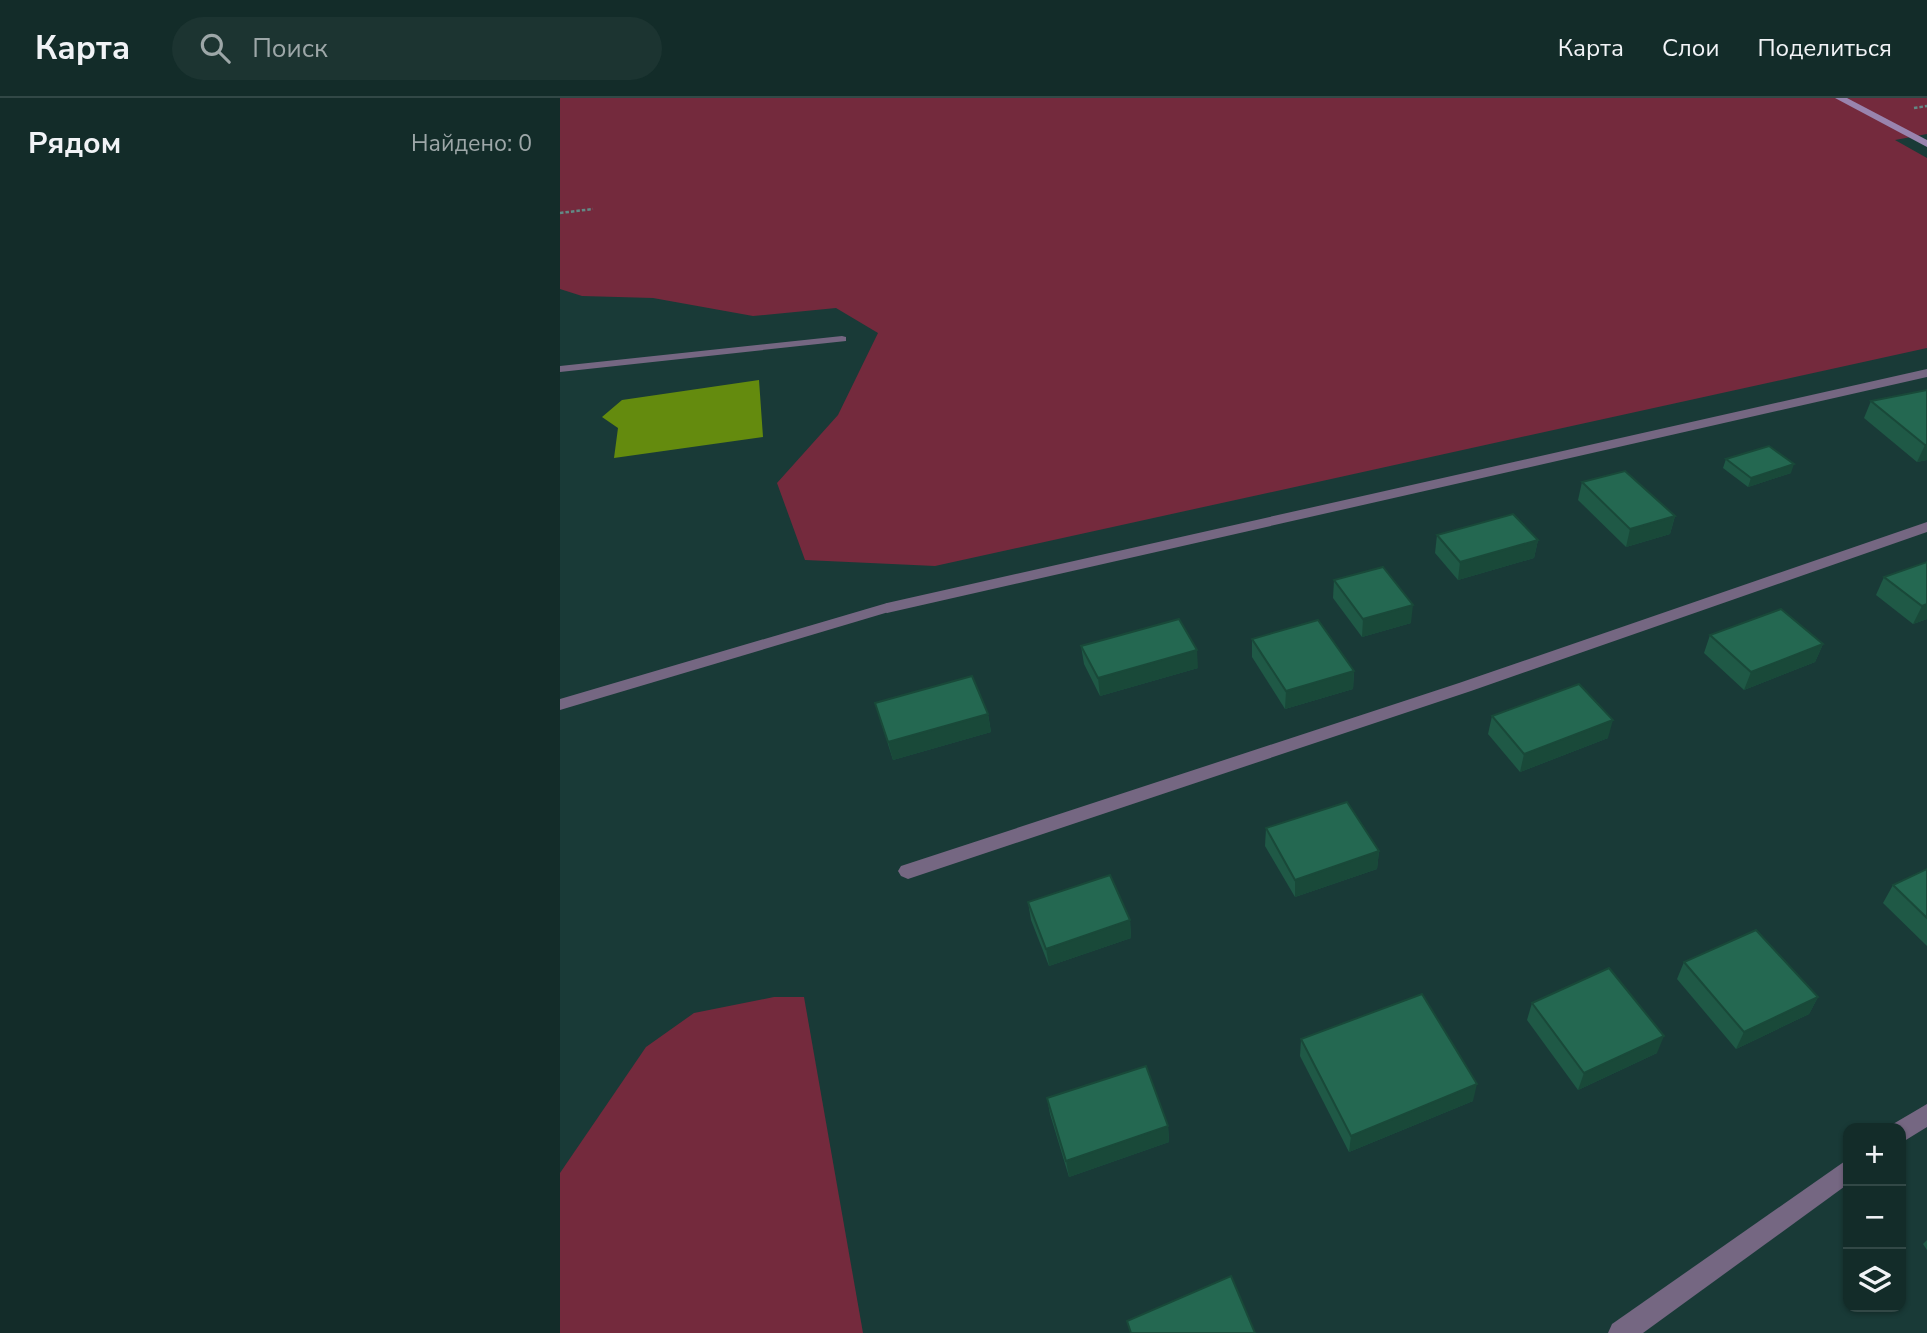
<!DOCTYPE html>
<html lang="ru">
<head>
<meta charset="utf-8">
<style>
	:root { --surface:#132c29; --page:#1c3431; --text:#f1f3f6; --muted:#9da7a8; --line:#324846 }
	body { margin:0; font-family:"Nunito Sans",sans-serif; background:var(--page); color:var(--text) }
	.controls { position:absolute; right:21px; bottom:21px; display:grid; overflow:hidden; border-radius:14px; box-shadow:0 2px 5px #0004 }
	.controls button { width:63px; height:63px; display:grid; place-items:center; padding:0; border:0; border-bottom:2px solid var(--line); background:var(--surface); color:var(--text); font:35px sans-serif }
	.list { margin:0; padding:0; list-style:none }
	h2 { display:flex; justify-content:space-between; align-items:center; height:91px; margin:0; padding:0 28px; font-size:30px }
	h2 small { font-size:23px; font-weight:400; color:var(--muted) }
	.icon { flex:none; width:38px; height:38px; fill:none; stroke:currentColor; stroke-width:2; stroke-linecap:round; stroke-linejoin:round }
	.map { position:relative; flex:none; width:1367px; height:1235px; overflow:hidden }
	header { display:flex; align-items:center; gap:42px; box-sizing:border-box; height:98px; padding:0 35px; background:var(--surface); border-bottom:2px solid var(--line) }
	header strong { font-size:33px }
	nav { display:flex; gap:38px; margin-inline-start:auto; font-size:24px }
	.search { width:490px; height:63px; background:var(--page); display:flex; align-items:center; gap:18px; box-sizing:border-box; padding:0 24px; border-radius:38px; color:var(--muted); font-size:26px }
	main { display:flex }
	aside { flex:1; background:var(--surface) }
	.map>svg:first-child { display:block }
</style>
</head>
<body>
<header>
<strong>Карта</strong>
<div class="search"><svg class="icon" aria-label="search" viewBox="0 0 24 24"><circle cx="10" cy="10" r="6"/><path d="M15 15l6 6"/></svg>Поиск</div>
<nav><a>Карта</a><a>Слои</a><a>Поделиться</a></nav>
</header>
<main>
<aside>
<h2>Рядом<small>Найдено: 0</small></h2>
<ul class="list">
</ul>
</aside>
<div class="map">
<svg width="1367" height="1235" viewBox="0 0 1367 1235">
	<rect width="100%" height="100%" fill="#193a37"/>
	<g fill="#742a3d">
		<polygon points="0,0 1367,0 1367,36 1335,42 1367,60 1367,250 375,468 245,462 217,385 278,317 318,235 276,210 193,218 93,200 22,198 0,191"/>
		<polygon points="214,899 244,899 303,1235 0,1235 0,1075 86,949 134,915"/>
	</g>
	<polygon fill="#648b0e" points="199,282 203,339 54,360 58,330 42,319 62,302"/>
	<g fill="none" stroke-linecap="round" stroke-linejoin="round">
		<g stroke="#628985" stroke-width="2.5" stroke-dasharray="3.5 2" stroke-linecap="butt">
			<polyline points="1354,10 1367,8"/>
			<polyline points="0,115 33,111"/>
		</g>
		<g fill="#756782" fill-rule="evenodd">
			<polygon points="282,238 286,239 286,243 0,274 0,268"/>
			<polygon points="327,505 334,510 332,513 0,612 0,601"/>
		</g>
		<g fill="#756782" fill-rule="evenodd">
			<polygon points="1367,271 1367,279 327,515 319,510 327,505"/>
			<polygon points="1367,424 1367,434 911,593 348,781 341,778 338,773 341,768 899,585"/>
			<polygon points="1367,1006 1367,1029 1341,1045 1341,1030 1331,1030 1333,1026"/>
			<polygon points="1288,1061 1288,1086 1083,1235 1048,1235 1052,1226"/>
		</g>
		<polygon fill="#9984ae" fill-rule="evenodd" points="1275,0 1287,0 1367,42 1367,49"/>
	</g>
	<g fill="#1f5946">
		<polygon points="1367,292 1367,362 1357,364 1304,320 1311,303"/>
		<polygon points="1166,361 1231,375 1188,389 1163,370"/>
		<polygon points="1022,384 1115,418 1110,436 1066,449 1018,402"/>
		<polygon points="877,437 978,442 974,460 898,482 875,455"/>
		<polygon points="1367,464 1367,521 1353,526 1316,497 1324,479"/>
		<polygon points="774,482 851,525 802,539 773,500"/>
		<polygon points="1150,537 1263,546 1255,564 1184,592 1144,555"/>
		<polygon points="692,541 794,573 793,591 725,611 692,559"/>
		<polygon points="521,548 638,570 540,598 524,566"/>
		<polygon points="315,605 428,616 431,634 333,662"/>
		<polygon points="932,618 1048,640 960,674 928,636"/>
		<polygon points="706,730 819,753 817,771 735,799 705,748"/>
		<polygon points="1367,771 1367,848 1323,805 1333,787"/>
		<polygon points="468,804 570,822 571,840 489,868 471,822"/>
		<polygon points="1124,864 1258,899 1249,916 1176,951 1117,881"/>
		<polygon points="972,905 1097,955 1018,992 967,922"/>
		<polygon points="741,941 913,1003 789,1054 740,958"/>
		<polygon points="487,1000 608,1028 609,1044 509,1079 490,1016"/>
		<polygon points="1367,1142 1367,1152 1363,1146"/>
	</g>
	<g fill="#194939">
		<polygon points="1365,347 1367,347 1367,362 1357,364"/>
		<polygon points="1234,366 1231,375 1188,389 1191,380"/>
		<polygon points="1115,418 1110,436 1066,449 1070,431"/>
		<polygon points="978,442 974,460 898,482 900,464"/>
		<polygon points="1367,506 1367,521 1353,526 1362,508"/>
		<polygon points="853,507 851,525 802,539 803,521"/>
		<polygon points="1263,546 1255,564 1184,592 1191,574"/>
		<polygon points="637,552 638,570 540,598 538,580"/>
		<polygon points="794,573 793,591 725,611 726,593"/>
		<polygon points="428,616 431,634 333,662 328,644"/>
		<polygon points="1053,622 1048,640 960,674 964,656"/>
		<polygon points="819,753 817,771 735,799 735,782"/>
		<polygon points="570,822 571,840 489,868 486,851"/>
		<polygon points="1258,899 1249,916 1176,951 1184,934"/>
		<polygon points="1104,938 1097,955 1018,992 1024,975"/>
		<polygon points="917,986 913,1003 789,1054 791,1038"/>
		<polygon points="608,1028 609,1044 509,1079 506,1063"/>
	</g>
	<g fill="#246851" stroke="#194939" stroke-width="2">
		<polygon points="1367,292 1367,347 1365,347 1311,303"/>
		<polygon points="1209,348 1234,366 1191,380 1166,361"/>
		<polygon points="1065,373 1115,418 1070,431 1022,384"/>
		<polygon points="953,416 978,442 900,464 877,437"/>
		<polygon points="1367,464 1367,506 1362,508 1324,479"/>
		<polygon points="823,469 853,507 803,521 774,482"/>
		<polygon points="1221,511 1263,546 1191,574 1150,537"/>
		<polygon points="619,521 637,552 538,580 521,548"/>
		<polygon points="758,522 794,573 726,593 692,541"/>
		<polygon points="412,578 428,616 328,644 315,605"/>
		<polygon points="1019,586 1053,622 964,656 932,618"/>
		<polygon points="787,704 819,753 735,782 706,730"/>
		<polygon points="1367,771 1367,820 1333,787"/>
		<polygon points="550,777 570,822 486,851 468,804"/>
		<polygon points="1196,832 1258,899 1184,934 1124,864"/>
		<polygon points="1049,870 1104,938 1024,975 972,905"/>
		<polygon points="862,896 917,986 791,1038 741,941"/>
		<polygon points="586,968 608,1028 506,1063 487,1000"/>
		<polygon points="671,1178 695,1235 571,1235 567,1223"/>
	</g>
</svg>
<div class="controls">
<button>+</button>
<button>−</button>
<button><svg class="icon" aria-label="layers" viewBox="0 0 24 24"><path d="M12 4l9 5-9 5-9-5zM3 14l9 5 9-5"/></svg></button>
</div>
</div>
</main>
</body>
</html>
